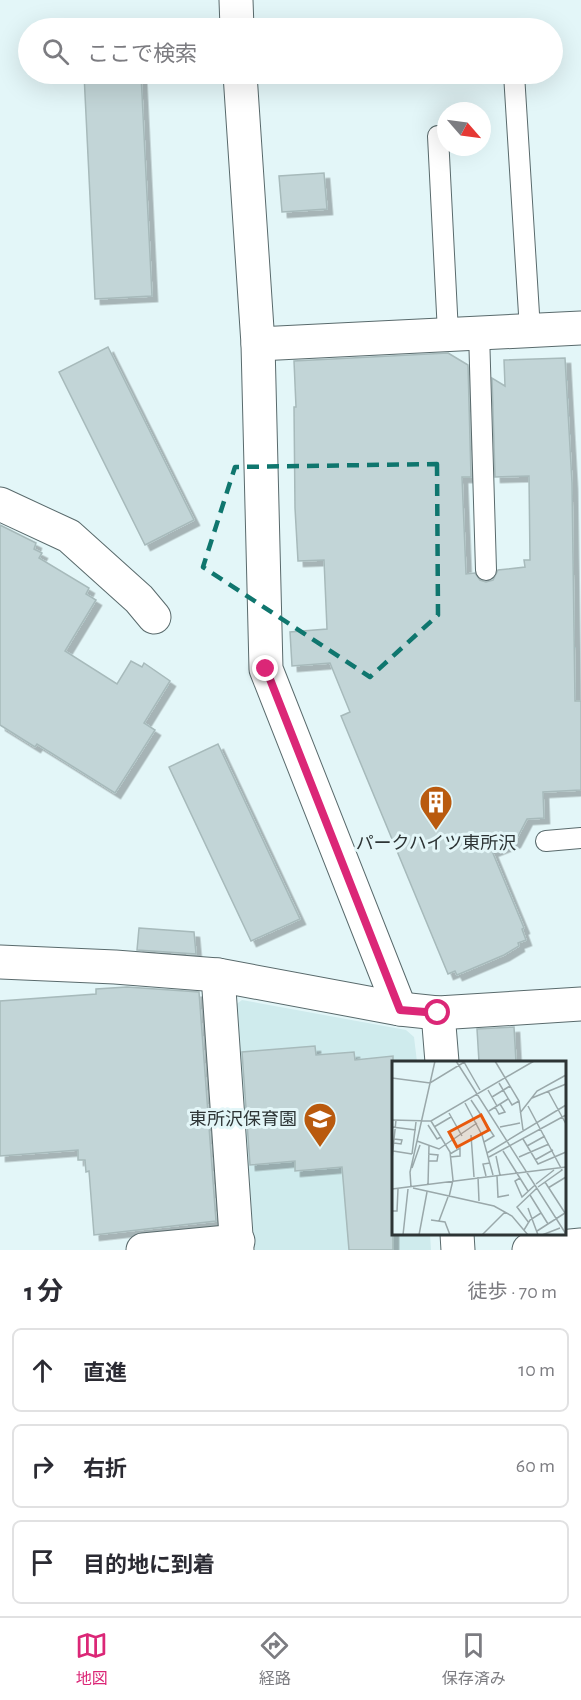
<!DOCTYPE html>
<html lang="ja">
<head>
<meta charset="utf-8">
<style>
	:root { --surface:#fff; --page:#f7f7f7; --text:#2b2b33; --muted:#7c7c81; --line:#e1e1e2; --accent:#db2777 }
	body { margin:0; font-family:"Alegreya Sans","Noto Sans JP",sans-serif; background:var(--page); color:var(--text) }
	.compass { position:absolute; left:437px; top:102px; width:54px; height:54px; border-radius:50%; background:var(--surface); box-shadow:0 6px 24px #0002; rotate:118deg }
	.stop { position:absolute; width:18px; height:18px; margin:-14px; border:4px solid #db2777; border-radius:50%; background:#fff }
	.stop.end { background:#db2777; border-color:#fff; box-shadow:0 2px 6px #0008 }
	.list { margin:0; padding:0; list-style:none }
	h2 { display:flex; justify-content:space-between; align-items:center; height:78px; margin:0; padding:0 24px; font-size:26px }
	h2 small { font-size:20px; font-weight:400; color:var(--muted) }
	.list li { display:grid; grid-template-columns:39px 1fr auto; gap:18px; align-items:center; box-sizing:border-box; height:84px; margin:0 12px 12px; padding:0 12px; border:2px solid var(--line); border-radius:9px }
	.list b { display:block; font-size:22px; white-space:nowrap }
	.list em { font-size:20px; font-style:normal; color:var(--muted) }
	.icon { flex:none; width:33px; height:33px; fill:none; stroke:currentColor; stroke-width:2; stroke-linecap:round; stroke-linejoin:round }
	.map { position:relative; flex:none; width:581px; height:1250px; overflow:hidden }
	.search { position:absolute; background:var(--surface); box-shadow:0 6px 24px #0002; left:18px; right:18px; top:18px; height:66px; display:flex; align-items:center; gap:15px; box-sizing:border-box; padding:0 21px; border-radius:33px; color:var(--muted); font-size:22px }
	.sheet { height:366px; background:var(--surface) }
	nav { display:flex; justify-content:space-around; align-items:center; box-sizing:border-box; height:84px; border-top:2px solid var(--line); background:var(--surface); font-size:16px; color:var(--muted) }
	nav a { display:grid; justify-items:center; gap:3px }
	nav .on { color:var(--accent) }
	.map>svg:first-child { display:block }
</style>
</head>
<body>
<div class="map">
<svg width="581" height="1250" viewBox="0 0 581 1250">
	<defs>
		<filter id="shadow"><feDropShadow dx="5.5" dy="5.5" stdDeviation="0" flood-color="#0004"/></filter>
	</defs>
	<rect width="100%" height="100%" fill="#e3f6f8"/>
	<polygon fill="#cfebed" points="242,1000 406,1030 414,1037 417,1062 394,1062 394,1234 430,1234 431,1250 255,1250 234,1006"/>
	<g fill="#c2d5d7" stroke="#a7babb" stroke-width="1.5" filter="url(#shadow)">
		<polygon points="129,20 130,28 82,28 82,23"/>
		<polygon points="84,74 141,74 152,296 95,299"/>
		<polygon points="324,173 327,209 282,212 279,176"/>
		<polygon points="108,347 194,520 145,545 59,372"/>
		<polygon points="448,353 468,365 471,477 462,477 466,574 475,573 480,580 486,582 493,580 498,570 525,567 524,560 530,560 529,476 495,477 492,378 505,386 504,360 565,358 572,483 575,701 581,701 581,790 543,792 544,818 527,819 515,842 492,851 524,928 522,929 526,940 518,943 519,946 504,955 457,975 455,971 448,974 341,716 350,712 330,663 292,666 290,632 327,629 324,560 298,561 295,508 294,407 296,407 294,361"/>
		<polygon points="0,525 36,543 34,549 42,553 39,558 89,588 86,594 96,600 65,651 117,684 131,661 142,667 144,663 170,681 144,723 155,730 115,793 37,744 35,747 0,725"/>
		<polygon points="218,744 300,919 251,941 169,767"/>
		<polygon points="139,928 194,932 196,954 137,950"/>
		<polygon points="127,987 199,992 216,1221 94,1235 89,1171 86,1172 85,1160 78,1160 78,1150 0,1156 0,1001 96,994 96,989"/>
		<polygon points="514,1027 516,1062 479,1062 477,1029"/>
		<polygon points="315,1046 316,1055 354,1052 355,1060 393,1056 393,1250 349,1250 342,1167 295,1171 295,1161 250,1165 242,1052"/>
	</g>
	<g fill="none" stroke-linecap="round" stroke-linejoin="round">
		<defs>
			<g id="lane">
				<polyline points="514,74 530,330"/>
				<polyline points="438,136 448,333"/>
				<polyline points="479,332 486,570"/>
				<polyline points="546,841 581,838"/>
			</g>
			<g id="street">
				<polyline points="236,0 237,28"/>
				<polyline points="240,74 258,344 266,669 400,1009"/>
				<polyline points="258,344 581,328"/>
				<polyline points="0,504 69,536 139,599 154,617"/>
				<polyline points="0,962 115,967 218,975 400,1009 438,1013 581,1004"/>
				<polyline points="218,975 237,1250"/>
				<polyline points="438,1013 442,1062"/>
				<polyline points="457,1234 458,1250"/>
				<polyline points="143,1250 238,1241"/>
				<polyline points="529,1250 581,1245"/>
			</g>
		</defs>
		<use href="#lane" stroke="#596a6c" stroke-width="22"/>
		<use href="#street" stroke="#596a6c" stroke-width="35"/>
		<use href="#lane" stroke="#fff" stroke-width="20"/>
		<use href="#street" stroke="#fff" stroke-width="33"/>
	</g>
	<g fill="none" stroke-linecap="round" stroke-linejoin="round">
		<polyline stroke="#db2777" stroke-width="8" points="266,669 400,1010 438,1013"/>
	</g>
	<path fill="none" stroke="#0f766e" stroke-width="4.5" stroke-dasharray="12 8" stroke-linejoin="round" d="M437,464L438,615L370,677L203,567L235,467Z"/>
	<defs>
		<symbol id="building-pin" viewBox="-11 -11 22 30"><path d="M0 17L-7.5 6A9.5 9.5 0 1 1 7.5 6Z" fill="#b95a0e" stroke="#e3f6f8"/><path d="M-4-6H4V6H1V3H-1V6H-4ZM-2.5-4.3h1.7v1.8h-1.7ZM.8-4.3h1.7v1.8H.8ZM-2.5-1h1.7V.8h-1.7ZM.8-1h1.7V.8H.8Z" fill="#fff"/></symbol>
		<symbol id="school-pin" viewBox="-11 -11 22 30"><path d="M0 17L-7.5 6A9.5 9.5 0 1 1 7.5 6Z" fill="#b95a0e" stroke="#e3f6f8"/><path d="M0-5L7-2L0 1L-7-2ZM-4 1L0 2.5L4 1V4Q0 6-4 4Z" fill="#fff"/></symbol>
	</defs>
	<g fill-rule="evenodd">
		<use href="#building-pin" x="417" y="783" width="38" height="52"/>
		<use href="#school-pin" x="301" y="1100" width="38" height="52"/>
	</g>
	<g text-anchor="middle" stroke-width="6" stroke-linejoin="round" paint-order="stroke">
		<g font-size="18" fill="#2d3435" stroke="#e3f6f8">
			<text x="436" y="849">パークハイツ東所沢</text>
			<text x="297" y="1125" text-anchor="end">東所沢保育園</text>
		</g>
	</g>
	<g transform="translate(392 1061)">
		<rect width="174" height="174" fill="#e3f6f8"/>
		<path fill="none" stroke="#9aa8aa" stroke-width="1.5" d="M64,0L174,173M103,0L127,40L131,69M72,1L88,29M0,17L38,22L74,0M107,22L120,44L127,40M96,29L105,45M156,30L174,63M100,36L118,25M140,37L174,23M79,39L91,57M73,42L90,74L101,114M136,45L170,109L146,126M103,46L107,53L113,51L108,43M97,50L116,38M57,52L70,75M128,52L145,30L174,14M0,59L39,60L142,0M39,60L58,91L61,119L57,136M36,64L45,78L49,76M0,66L24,69M42,66L59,56M108,66L128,62M79,74L82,116M131,78L146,103L174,91M25,80L47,88L85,62M92,81L102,75L94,63M2,82L9,83L10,79L2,78M135,85L153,75M1,90L20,93M111,90L136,130M95,92L174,44M20,93L24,61M58,93L68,87V95L58,96M104,95L108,114M97,96L174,54M127,96L157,83M0,98L4,59M143,99L161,89M36,100H45L46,94L36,93M20,107L28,84M94,115L91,103L98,102M105,115L106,136L117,134M86,116L87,140M128,117L123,120L130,136L143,124M153,121L173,152M144,123L162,109M36,124L37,85M19,126L18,111L43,0M21,127L102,145L120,155L136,174M156,127L174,116M0,128L174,106M138,134L156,163M136,147L146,174M0,150H5L6,128M39,159L53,161L58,174M47,160L56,136M137,162L125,146L145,127M132,169L138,159L149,152M145,170L173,152M11,174L16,128M27,174L35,131M90,174L113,151M150,174L168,167"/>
		<path fill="#e8590c" fill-opacity="0.15" stroke="#e8590c" stroke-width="3" d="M89,54L97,69L65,86L57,71Z"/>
		<rect width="174" height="174" fill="none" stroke="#2d3435" stroke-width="3"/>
	</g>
</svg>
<svg class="compass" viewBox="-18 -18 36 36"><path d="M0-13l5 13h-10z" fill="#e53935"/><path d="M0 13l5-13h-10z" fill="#7c7c81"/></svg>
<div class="stop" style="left:438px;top:1013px"></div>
<div class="stop end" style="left:266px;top:669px"></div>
<div class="search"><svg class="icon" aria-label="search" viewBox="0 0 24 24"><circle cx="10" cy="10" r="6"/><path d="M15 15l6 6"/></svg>ここで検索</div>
</div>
<section class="sheet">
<h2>1 分<small>徒歩 · 70 m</small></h2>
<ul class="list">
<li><svg class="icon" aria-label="ahead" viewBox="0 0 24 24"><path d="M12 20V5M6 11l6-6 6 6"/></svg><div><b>直進</b></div><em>10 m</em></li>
<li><svg class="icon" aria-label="right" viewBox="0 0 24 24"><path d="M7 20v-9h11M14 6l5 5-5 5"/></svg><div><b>右折</b></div><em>60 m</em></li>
<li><svg class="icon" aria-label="arrive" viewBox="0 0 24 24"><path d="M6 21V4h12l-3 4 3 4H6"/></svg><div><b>目的地に到着</b></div></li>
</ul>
</section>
<nav>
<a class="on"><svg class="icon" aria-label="map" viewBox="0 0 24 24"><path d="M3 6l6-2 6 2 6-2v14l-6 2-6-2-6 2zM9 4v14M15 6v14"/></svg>地図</a>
<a><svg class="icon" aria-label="directions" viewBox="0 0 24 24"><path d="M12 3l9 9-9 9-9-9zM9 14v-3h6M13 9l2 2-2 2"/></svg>経路</a>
<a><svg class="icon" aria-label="saved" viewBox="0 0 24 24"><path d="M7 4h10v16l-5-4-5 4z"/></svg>保存済み</a>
</nav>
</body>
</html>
